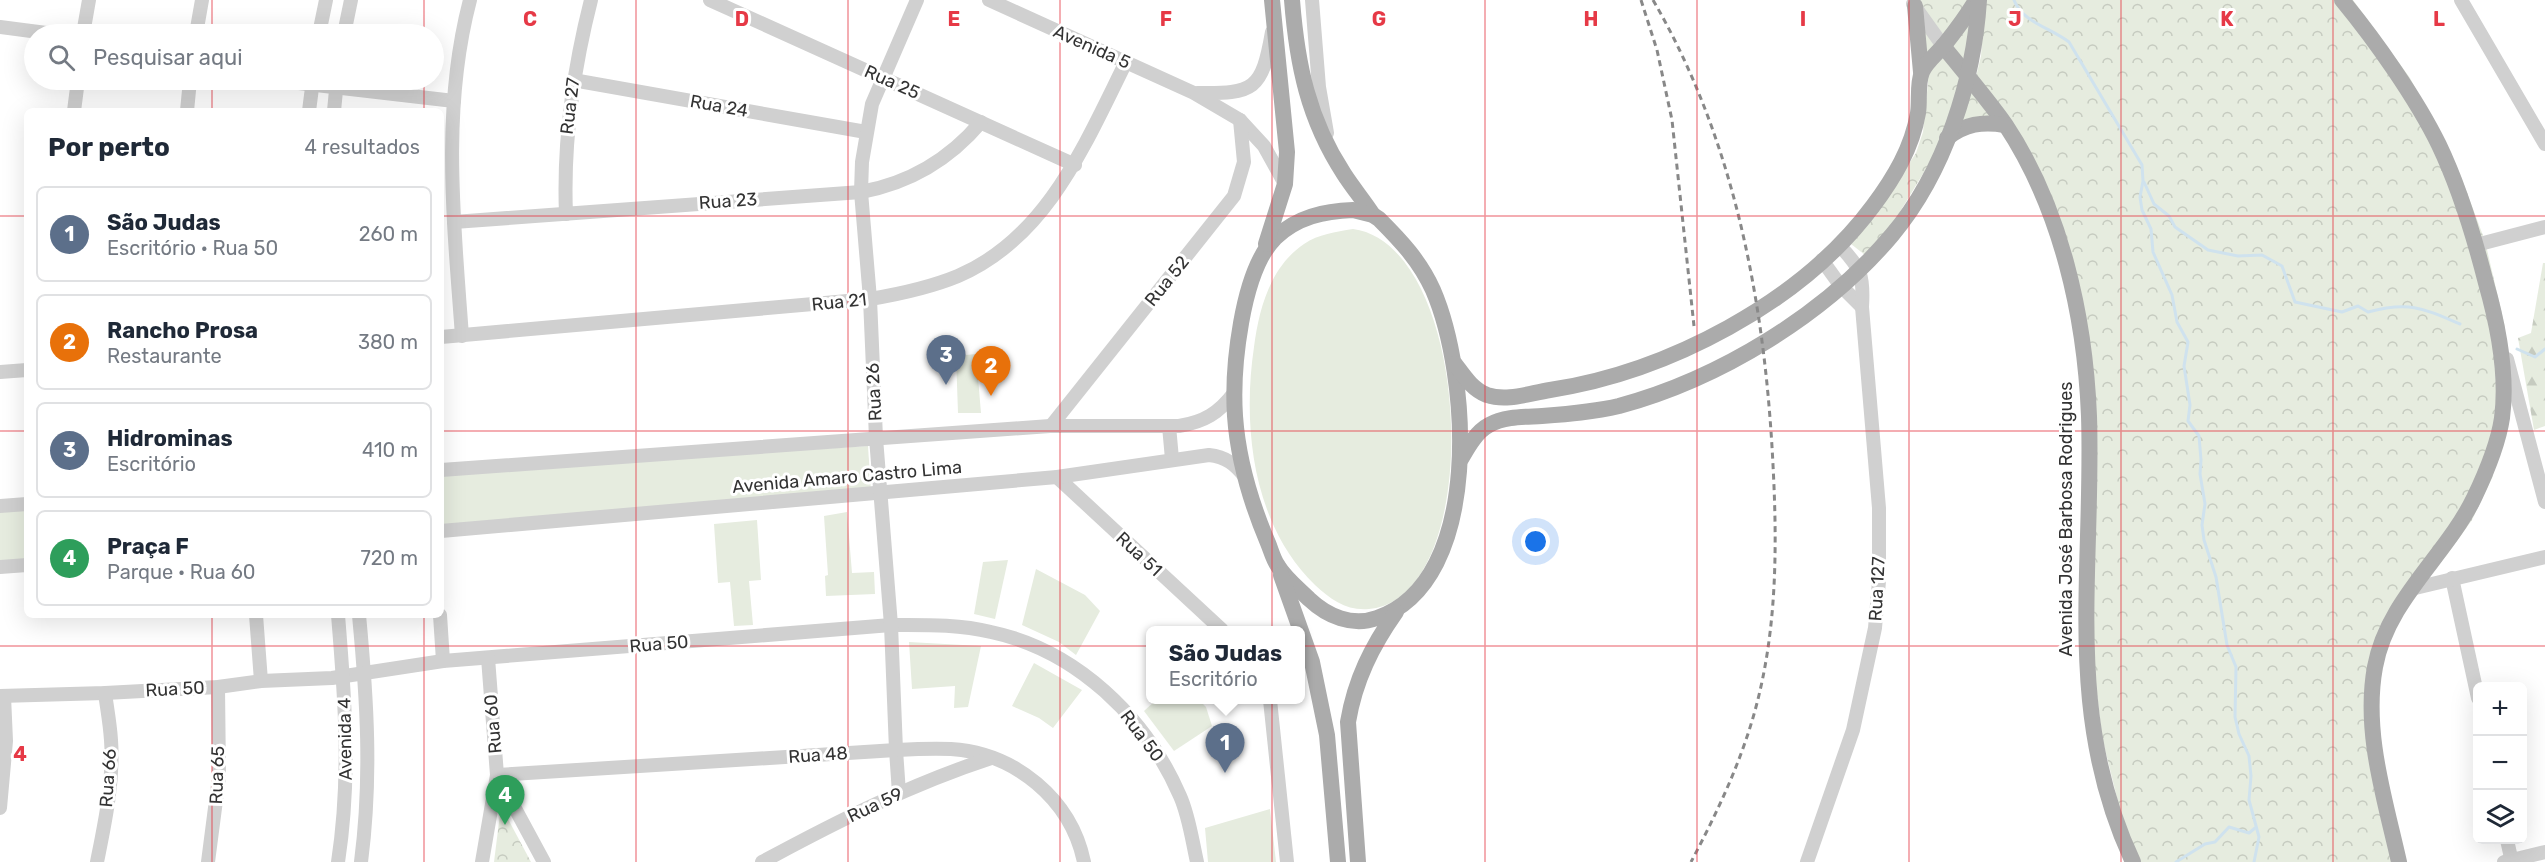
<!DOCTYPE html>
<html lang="pt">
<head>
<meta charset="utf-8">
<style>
	:root { --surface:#fff; --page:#f6f6f7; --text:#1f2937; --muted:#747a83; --line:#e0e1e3; --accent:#b45309 }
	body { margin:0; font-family:Rubik,sans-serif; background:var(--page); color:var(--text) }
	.controls { position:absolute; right:18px; bottom:18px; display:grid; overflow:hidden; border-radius:9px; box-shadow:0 6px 24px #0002 }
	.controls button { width:54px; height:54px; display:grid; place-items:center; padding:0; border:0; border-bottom:2px solid var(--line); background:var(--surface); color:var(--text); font:30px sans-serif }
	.you { position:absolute; left:1536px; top:542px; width:21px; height:21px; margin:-15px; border:4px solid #fff; border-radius:50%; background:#1a73e8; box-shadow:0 0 0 9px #1a73e833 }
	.badge { display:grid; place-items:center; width:39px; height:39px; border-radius:50%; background:var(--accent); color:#fff; font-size:20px; font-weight:700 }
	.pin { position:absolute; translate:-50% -50px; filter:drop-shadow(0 2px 3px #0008) }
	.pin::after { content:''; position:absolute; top:32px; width:21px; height:18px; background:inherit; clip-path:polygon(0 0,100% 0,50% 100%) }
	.popup { position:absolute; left:1146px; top:626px; width:159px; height:78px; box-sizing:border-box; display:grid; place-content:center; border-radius:9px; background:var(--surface); filter:drop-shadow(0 2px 4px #0005); font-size:20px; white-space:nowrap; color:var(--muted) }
	.popup b { font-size:22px; color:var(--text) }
	.popup::after { content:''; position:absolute; left:50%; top:100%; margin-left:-12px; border:12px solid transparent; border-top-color:var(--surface) }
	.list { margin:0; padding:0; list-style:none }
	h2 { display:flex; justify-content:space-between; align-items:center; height:78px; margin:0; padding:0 24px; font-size:26px }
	h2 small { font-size:20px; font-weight:400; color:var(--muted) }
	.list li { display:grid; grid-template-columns:39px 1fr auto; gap:18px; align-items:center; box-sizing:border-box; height:96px; margin:0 12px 12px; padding:0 12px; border:2px solid var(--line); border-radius:9px }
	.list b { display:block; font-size:22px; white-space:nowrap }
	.list p { margin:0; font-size:20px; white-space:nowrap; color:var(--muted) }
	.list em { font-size:20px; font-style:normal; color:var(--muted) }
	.icon { flex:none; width:33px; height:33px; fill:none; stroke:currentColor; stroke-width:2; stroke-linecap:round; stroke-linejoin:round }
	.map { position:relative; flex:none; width:2545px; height:862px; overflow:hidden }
	.search { position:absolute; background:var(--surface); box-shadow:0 6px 24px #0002; left:24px; top:24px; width:420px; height:66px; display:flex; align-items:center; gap:15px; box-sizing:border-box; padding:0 21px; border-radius:33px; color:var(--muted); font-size:22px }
	.panel { position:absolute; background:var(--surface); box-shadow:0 6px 24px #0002; left:24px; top:108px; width:420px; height:510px; border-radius:9px }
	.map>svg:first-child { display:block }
</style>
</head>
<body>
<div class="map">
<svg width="2545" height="862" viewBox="0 0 2545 862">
	<defs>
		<pattern id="forest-firs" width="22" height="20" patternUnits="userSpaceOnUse" patternTransform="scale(1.5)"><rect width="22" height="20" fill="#e6ecdf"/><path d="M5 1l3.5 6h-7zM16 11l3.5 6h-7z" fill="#c6cbc0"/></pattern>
		<pattern id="park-crowns" width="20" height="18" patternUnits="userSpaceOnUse" patternTransform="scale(1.5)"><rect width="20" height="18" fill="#e6ecdf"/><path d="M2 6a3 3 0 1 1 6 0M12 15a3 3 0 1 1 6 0" fill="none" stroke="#c6cbc0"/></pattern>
	</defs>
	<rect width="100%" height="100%" fill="#fff"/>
	<g fill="#e6ecdf">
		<path d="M1353,229C1474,245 1488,599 1369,609C1347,611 1331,600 1315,585C1253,525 1242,428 1254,347C1259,309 1270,267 1304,244C1319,234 1335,232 1353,229Z"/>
		<polygon points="976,354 981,413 958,413 956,356"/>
		<polygon points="868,446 871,492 441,528 441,472"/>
		<polygon points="27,508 27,561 0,563 0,510"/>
		<polygon points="847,512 852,573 874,572 875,594 826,596 825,576 828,575 824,516"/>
		<polygon points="757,520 761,580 749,581 753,625 734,626 730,582 718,583 714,524"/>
		<polygon points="1008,560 995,619 974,614 983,562"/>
		<polygon points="1036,569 1085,595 1100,611 1076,655 1059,642 1022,625"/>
		<polygon points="909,642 981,646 968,707 954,708 955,686 912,689"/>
		<polygon points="1034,663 1082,690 1053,728 1039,718 1012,706"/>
		<polygon points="1156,700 1199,700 1206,707 1212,726 1174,751 1144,711"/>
		<polygon points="1270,809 1276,862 1208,862 1205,828"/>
	</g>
	<polygon fill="url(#forest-firs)" points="2543,263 2545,263 2545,426 2534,430 2518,338 2531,333"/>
	<g fill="url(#park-crowns)">
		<polygon points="1907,0 1976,0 1966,79 2000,125 1986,126 1941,144 1892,225 1865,255 1851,244 1893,188 1916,153 1923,132 1928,83"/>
		<polygon points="1985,0 2353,0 2410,78 2460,174 2485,241 2505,327 2493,476 2472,520 2446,556 2399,611 2372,688 2398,862 2139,862 2121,814 2102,737 2092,649 2094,463 2063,238 1975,81 1981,56"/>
		<polygon points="501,806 531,862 494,862"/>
	</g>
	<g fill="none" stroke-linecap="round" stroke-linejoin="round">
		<g stroke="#cfe2ee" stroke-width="3">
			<path d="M2014,0C2022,22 2051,28 2069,42L2142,165L2143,181L2140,197L2142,210L2151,229L2153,252L2172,295L2177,322L2188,342L2184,366L2190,405L2188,421L2199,436L2201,460L2200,474L2205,504L2202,525L2204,540L2216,577L2227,645L2236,667L2235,717L2239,734L2249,756L2251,776L2249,800L2259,837L2254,862"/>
			<path d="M2144,182L2154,204L2169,216L2175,227L2208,250L2238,256L2262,255L2282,266L2295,302L2342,312L2358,306L2368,312C2409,301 2423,308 2460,324"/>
			<polyline points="2517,349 2535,357 2545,349"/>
			<polyline points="2176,862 2205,844 2215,842 2229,827 2249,833 2255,828"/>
		</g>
		<g stroke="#d0d0d0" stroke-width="14">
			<polyline points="710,0 1075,165"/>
			<polyline points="989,0 1194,93 1240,120 1264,146 1285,184"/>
			<polyline points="1312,0 1319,87 1327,133"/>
			<polyline points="2461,0 2545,144"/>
			<polyline points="1913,4 1943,46"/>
			<polyline points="0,27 54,34"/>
			<polyline points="83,34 89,0"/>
			<polyline points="196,34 202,0"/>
			<polyline points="319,34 326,0"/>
			<polyline points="344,34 351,0"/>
			<polyline points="273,80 454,101"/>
			<polyline points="573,80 866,132"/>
			<path d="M1197,93C1254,94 1262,90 1272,32"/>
			<polyline points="74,111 78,80"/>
			<polyline points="187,111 190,80"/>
			<polyline points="309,111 313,80"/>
			<polyline points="334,111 337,80"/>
			<path d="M566,214C563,140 573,71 591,0"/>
			<path d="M454,222L861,192C910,183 949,160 981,122"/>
			<polyline points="2476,245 2545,227"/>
			<polyline points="1822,260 1840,285 1862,307"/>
			<path d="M462,336C454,224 441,110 470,0"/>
			<path d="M441,337L870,299C900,294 929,288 958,276C1047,238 1085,144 1126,62"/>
			<polyline points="2507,359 2545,502"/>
			<polyline points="0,372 27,370"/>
			<polyline points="1051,426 1234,196 1244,162 1240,120"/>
			<polyline points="1169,426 1172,459"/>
			<path d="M441,470L1050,426H1179C1204,422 1219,413 1234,393"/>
			<polyline points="1057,477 1222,630"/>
			<polyline points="0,506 27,504"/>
			<path d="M441,531L1057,477L1209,455C1226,457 1235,464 1245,477"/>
			<polyline points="0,567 27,565"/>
			<polyline points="2452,578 2478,698"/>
			<polyline points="2411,589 2545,557"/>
			<polyline points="256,615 261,681"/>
			<path d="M359,615C367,700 372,777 361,862"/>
			<polyline points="440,615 443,661"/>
			<path d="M0,696L105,693L218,687L261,681L332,678L443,661L891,625C925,625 958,624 991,632C1076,650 1146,717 1180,796C1189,816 1192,840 1197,862"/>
			<polyline points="1270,700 1287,862"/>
			<polyline points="899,793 896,750 891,625 876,438 870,299 861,192 862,162 872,104 917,0"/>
			<polyline points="0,808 6,741 4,696"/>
			<polyline points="2507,840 2512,862"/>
			<path d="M97,862C105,822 114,781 111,740C110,724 107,708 105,693"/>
			<polyline points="208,862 219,777 218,687"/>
			<path d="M338,862C351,778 345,699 338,615"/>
			<polyline points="482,862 497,775 488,658"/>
			<path d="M544,862L497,775L896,750C914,749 932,748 951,749C1015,753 1071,799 1084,862"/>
			<path d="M762,862C836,822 911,784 991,758"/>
			<path d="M1807,862L1853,730L1875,628L1879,581V508L1862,307C1864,275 1861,268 1839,245"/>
			<polyline points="2504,862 2545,852"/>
		</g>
		<g stroke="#ababab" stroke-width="16">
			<path d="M1292,0C1297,64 1308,119 1344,174C1353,188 1364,201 1373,215"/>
			<path d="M2342,0C2375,40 2416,98 2439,145C2460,189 2474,236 2486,283C2498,325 2508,373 2502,418C2498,445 2486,473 2474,498C2446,556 2387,600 2375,667C2363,732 2385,799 2399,862"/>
			<polyline points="1915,6 1921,72"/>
			<path d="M1943,46C1964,72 1986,97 2005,124C2061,208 2085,316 2089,416C2094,573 2063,713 2133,862"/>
			<path d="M1947,138C1965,124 1982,121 2005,125"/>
			<path d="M1353,210L1373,215L1379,219C1401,241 1420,261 1433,290C1469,373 1485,581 1377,618C1352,627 1327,616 1309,599C1299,589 1285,578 1278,566C1273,559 1271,550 1268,543C1251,503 1238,459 1235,416C1232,370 1241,272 1275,238C1297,217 1324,211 1353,210Z"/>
			<polyline points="1266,244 1285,184 1287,152 1272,0"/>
			<path d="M1455,364C1464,376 1472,389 1487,395C1507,402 1530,393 1550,390C1667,372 1801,303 1873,206C1894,178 1912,148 1918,113C1920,101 1917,84 1922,72C1926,62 1938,53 1945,44C1956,30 1967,16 1976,0"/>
			<path d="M1461,459C1468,447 1476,432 1489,425C1505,416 1525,417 1542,416C1568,414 1594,412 1619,406C1719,379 1825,315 1892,235C1945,172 1974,80 1979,0"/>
			<polyline points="1281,575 1312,662 1327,735 1338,862"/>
			<path d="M1358,862L1348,722C1355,680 1372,646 1396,612"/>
		</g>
		<g stroke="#888" stroke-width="3" stroke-dasharray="6 4.5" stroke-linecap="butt">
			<polyline points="1641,0 1657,50 1672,120 1694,326"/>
			<path d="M1653,0C1735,141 1765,304 1773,465C1777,542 1777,620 1759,695C1745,754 1719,809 1691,862"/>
		</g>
	</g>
	<path fill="none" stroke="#e63946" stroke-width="1.5" stroke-opacity="0.55" d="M212,0V34M424,0V34M636,0V862M848,0V862M1060,0V862M1272,0V862M1485,0V862M1697,0V862M1909,0V862M2121,0V862M2333,0V862M212,80V111M424,80V111M0,216H27M441,216H2545M0,431H27M441,431H2545M212,615V862M424,615V862M0,646H2545"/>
	<g text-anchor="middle" stroke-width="6" stroke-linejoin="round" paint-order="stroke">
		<g font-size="18" fill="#333" stroke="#fff">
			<text transform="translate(1092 47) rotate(24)" y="6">Avenida 5</text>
			<text transform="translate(892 82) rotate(24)" y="6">Rua 25</text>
			<text transform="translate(570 106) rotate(-83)" y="6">Rua 27</text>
			<text transform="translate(719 106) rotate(10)" y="6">Rua 24</text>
			<text transform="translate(728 201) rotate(-4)" y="6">Rua 23</text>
			<text transform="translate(1167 281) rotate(-51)" y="6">Rua 52</text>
			<text transform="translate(839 302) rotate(-6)" y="6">Rua 21</text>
			<text transform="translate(874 392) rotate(-93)" y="6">Rua 26</text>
			<text transform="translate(847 477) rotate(-5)" y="6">Avenida Amaro Castro Lima</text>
			<text transform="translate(2066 519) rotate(-90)" y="6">Avenida José Barbosa Rodrigues</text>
			<text transform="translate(1139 554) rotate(43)" y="6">Rua 51</text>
			<text transform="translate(1877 589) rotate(-87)" y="6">Rua 127</text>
			<text transform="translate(659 644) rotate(-5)" y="6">Rua 50</text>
			<text transform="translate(175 689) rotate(-3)" y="6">Rua 50</text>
			<text transform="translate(493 724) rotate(-95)" y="6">Rua 60</text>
			<text transform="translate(1142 736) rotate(53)" y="6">Rua 50</text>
			<text transform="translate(345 739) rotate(-91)" y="6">Avenida 4</text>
			<text transform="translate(818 755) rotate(-4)" y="6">Rua 48</text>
			<text transform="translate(217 775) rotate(-88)" y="6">Rua 65</text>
			<text transform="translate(108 778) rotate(-86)" y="6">Rua 66</text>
			<text transform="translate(875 805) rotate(-25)" y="6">Rua 59</text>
		</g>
	</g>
	<g font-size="20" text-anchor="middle" font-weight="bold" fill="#e63946" stroke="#fff" stroke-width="6" stroke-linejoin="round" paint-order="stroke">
		<text x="530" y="26">C</text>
		<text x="742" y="26">D</text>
		<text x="954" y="26">E</text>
		<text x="1166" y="26">F</text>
		<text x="1379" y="26">G</text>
		<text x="1591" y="26">H</text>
		<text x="1803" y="26">I</text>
		<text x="2015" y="26">J</text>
		<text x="2227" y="26">K</text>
		<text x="2439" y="26">L</text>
		<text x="20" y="761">4</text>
	</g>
</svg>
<div class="controls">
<button>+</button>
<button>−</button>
<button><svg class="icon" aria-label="layers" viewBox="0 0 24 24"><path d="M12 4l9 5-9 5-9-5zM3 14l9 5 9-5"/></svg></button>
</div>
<div class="you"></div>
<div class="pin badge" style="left:1225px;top:773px;background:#5c6f8a">1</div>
<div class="popup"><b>São Judas</b>Escritório</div>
<div class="pin badge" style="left:991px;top:396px;background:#e8710a">2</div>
<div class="pin badge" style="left:946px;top:385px;background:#5c6f8a">3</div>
<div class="pin badge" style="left:505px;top:825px;background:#2e9e5b">4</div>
<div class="search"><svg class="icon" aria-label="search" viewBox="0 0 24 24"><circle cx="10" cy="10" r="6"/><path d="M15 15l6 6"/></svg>Pesquisar aqui</div>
<section class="panel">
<h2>Por perto<small>4 resultados</small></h2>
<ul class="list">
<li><span class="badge" style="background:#5c6f8a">1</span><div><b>São Judas</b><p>Escritório · Rua 50</p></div><em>260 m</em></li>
<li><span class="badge" style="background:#e8710a">2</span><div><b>Rancho Prosa</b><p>Restaurante</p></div><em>380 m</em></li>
<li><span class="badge" style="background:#5c6f8a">3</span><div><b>Hidrominas</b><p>Escritório</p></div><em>410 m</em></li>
<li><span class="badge" style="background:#2e9e5b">4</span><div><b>Praça F</b><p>Parque · Rua 60</p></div><em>720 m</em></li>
</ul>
</section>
</div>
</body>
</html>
